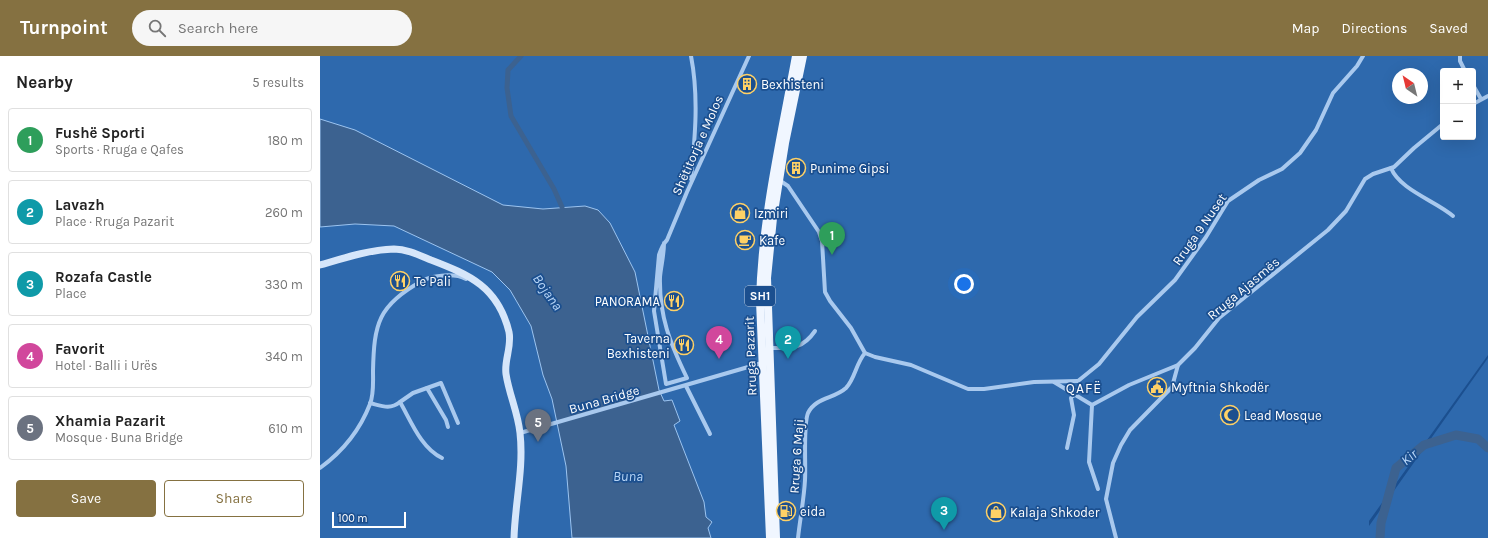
<!DOCTYPE html>
<html lang="en">
<head>
<meta charset="utf-8">
<style>
	:root { --surface:#fff; --page:#f6f6f6; --text:#222; --muted:#767676; --line:#e0e0e0; --accent:#857141 }
	body { margin:0; font-family:Karla,sans-serif; background:var(--page); color:var(--text) }
	.controls { position:absolute; right:12px; top:12px; display:grid; overflow:hidden; border-radius:4px; box-shadow:0 4px 16px #0002 }
	.controls button { width:36px; height:36px; display:grid; place-items:center; padding:0; border:0; border-bottom:1px solid var(--line); background:var(--surface); color:var(--text); font:20px sans-serif }
	.compass { position:absolute; left:1072px; top:12px; width:36px; height:36px; border-radius:50%; background:var(--surface); box-shadow:0 4px 16px #0002; rotate:325deg }
	.scale { position:absolute; left:12px; bottom:10px; width:74px; box-sizing:border-box; padding-left:4px; border:2px solid #fff; border-top:0; font-size:11px; line-height:14px; white-space:nowrap; color:#fff; -webkit-text-stroke:3px #1b4f8f; paint-order:stroke }
	.you { position:absolute; left:644px; top:228px; width:14px; height:14px; margin:-10px; border:3px solid #fff; border-radius:50%; background:#1a73e8; box-shadow:0 0 0 6px #1a73e833 }
	.badge { display:grid; place-items:center; width:26px; height:26px; border-radius:50%; background:var(--accent); color:#fff; font-size:13px; font-weight:700 }
	.pin { position:absolute; translate:-50% -33px; filter:drop-shadow(0 1px 2px #0008) }
	.pin::after { content:''; position:absolute; top:21px; width:14px; height:12px; background:inherit; clip-path:polygon(0 0,100% 0,50% 100%) }
	.list { margin:0; padding:0; list-style:none }
	h2 { display:flex; justify-content:space-between; align-items:center; height:52px; margin:0; padding:0 16px; font-size:17px }
	h2 small { font-size:13px; font-weight:400; color:var(--muted) }
	.list li { display:grid; grid-template-columns:26px 1fr auto; gap:12px; align-items:center; box-sizing:border-box; height:64px; margin:0 8px 8px; padding:0 8px; border:1px solid var(--line); border-radius:4px }
	.list b { display:block; font-size:15px; white-space:nowrap }
	.list p { margin:0; font-size:13px; white-space:nowrap; color:var(--muted) }
	.list em { font-size:13px; font-style:normal; color:var(--muted) }
	.actions { display:flex; gap:8px; padding:12px 16px }
	.actions a { flex:1; padding:9px 0; border:1px solid var(--accent); border-radius:4px; text-align:center; font-size:14px; color:var(--accent) }
	.actions .main { background:var(--accent); color:#fff }
	.icon { flex:none; width:22px; height:22px; fill:none; stroke:currentColor; stroke-width:2; stroke-linecap:round; stroke-linejoin:round }
	.map { position:relative; flex:none; width:1168px; height:482px; overflow:hidden }
	header { display:flex; align-items:center; gap:24px; box-sizing:border-box; height:56px; padding:0 20px; background:var(--accent); color:#fff }
	header strong { font-size:19px }
	nav { display:flex; gap:22px; margin-inline-start:auto; font-size:14px }
	.search { width:280px; height:36px; background:var(--page); display:flex; align-items:center; gap:10px; box-sizing:border-box; padding:0 14px; border-radius:22px; color:var(--muted); font-size:15px }
	main { display:flex }
	aside { flex:1; background:var(--surface) }
	.map>svg:first-child { display:block }
</style>
</head>
<body>
<header>
<strong>Turnpoint</strong>
<div class="search"><svg class="icon" aria-label="search" viewBox="0 0 24 24"><circle cx="10" cy="10" r="6"/><path d="M15 15l6 6"/></svg>Search here</div>
<nav><a>Map</a><a>Directions</a><a>Saved</a></nav>
</header>
<main>
<aside>
<h2>Nearby<small>5 results</small></h2>
<ul class="list">
<li><span class="badge" style="background:#2e9e5b">1</span><div><b>Fushë Sporti</b><p>Sports · Rruga e Qafes</p></div><em>180 m</em></li>
<li><span class="badge" style="background:#0f9aa8">2</span><div><b>Lavazh</b><p>Place · Rruga Pazarit</p></div><em>260 m</em></li>
<li><span class="badge" style="background:#0f9aa8">3</span><div><b>Rozafa Castle</b><p>Place</p></div><em>330 m</em></li>
<li><span class="badge" style="background:#d1479c">4</span><div><b>Favorit</b><p>Hotel · Balli i Urës</p></div><em>340 m</em></li>
<li><span class="badge" style="background:#6b7280">5</span><div><b>Xhamia Pazarit</b><p>Mosque · Buna Bridge</p></div><em>610 m</em></li>
</ul>
<div class="actions"><a class="main">Save</a><a>Share</a></div>
</aside>
<div class="map">
<svg width="1168" height="482" viewBox="0 0 1168 482">
	<rect width="100%" height="100%" fill="#1b4f8f"/>
	<path fill="#2e69ad" fill-rule="evenodd" d="M0,0H1168V299L1049,465V470L1168,302V482H0ZM1123,15H1153V81H1123ZM1078,18H1102V42H1078Z"/>
	<polygon fill="#3c6290" stroke="#9cc4f0" points="0,63 35,74 183,149 223,153 265,150 278,154 290,167 315,216 339,334 344,345 352,344 360,365 354,369 384,446 386,461 392,466 388,472 391,482 252,482 246,410 232,343 223,319 211,270 190,234 172,216 74,170 35,168 0,171"/>
	<g fill="none" stroke-linecap="round" stroke-linejoin="round">
		<polyline stroke="#3c6290" stroke-width="5" points="201,0 188,14 187,32 191,60 234,133 242,151"/>
		<polyline stroke="#3c6290" stroke-width="9" points="1060,482 1061,467 1076,412 1104,389 1136,379 1158,383 1168,392"/>
		<g stroke="#a9c9ee" stroke-width="4">
			<path d="M371,0C379,41 375,81 371,123"/>
			<polyline points="1140,0 1140,5 1145,15"/>
			<polyline points="1153,29 1161,43"/>
			<polyline points="1153,48 1168,40"/>
			<path d="M1071,112C1080,134 1116,145 1133,160"/>
			<polyline points="459,124 468,130 499,176 502,185 505,236 510,245 531,272 545,297 555,301 591,309 648,333 664,333 714,326 758,325"/>
			<path d="M344,187C344,199 341,210 340,221C339,260 350,287 367,322L346,328L334,255L339,199C341,193 343,188 347,184L367,136L429,0"/>
			<path d="M449,292C470,292 482,294 495,275"/>
			<polyline points="758,325 779,308 817,261 855,224 886,181 908,145 939,124 962,113 980,97 996,74 1013,37 1037,10 1043,0"/>
			<polyline points="734,326 772,349"/>
			<polyline points="366,330 390,378"/>
			<path d="M107,332L93,337L80,346C91,365 101,392 122,402"/>
			<path d="M50,347C62,350 70,354 80,346"/>
			<polyline points="772,349 809,329 858,309 875,292 899,262 1008,174 1026,155 1045,123 1053,118 1074,111 1094,92 1123,68"/>
			<polyline points="772,349 769,406 778,433"/>
			<polyline points="128,371 126,364 107,332 121,327 138,367"/>
			<polyline points="200,377 442,307"/>
			<polyline points="747,392 754,359 751,342"/>
			<path d="M0,412C22,396 40,374 50,348C54,338 53,326 53,315C54,268 58,249 102,225C113,219 135,217 146,223"/>
			<path d="M478,482C480,463 484,443 485,424C486,408 483,369 488,357C496,341 514,343 526,332C535,323 536,307 545,297"/>
			<polyline points="796,482 786,443 793,407 801,389 810,374 852,331 858,309"/>
		</g>
		<path stroke="#d6e6fa" stroke-width="7" d="M0,209C24,202 48,194 74,193C87,193 99,199 111,204C150,219 178,231 189,276C192,291 184,304 186,318C189,338 198,357 200,377C204,412 195,447 194,482"/>
		<g stroke="#f0f6ff" stroke-width="8">
			<path d="M450,482L440,245C442,162 461,82 476,0"/>
			<polyline points="456,482 447,222 453,162 465,87 483,0"/>
		</g>
		<polyline stroke="#a9c9ee" stroke-width="4" points="753,340 756,334"/>
	</g>
	<defs>
		<symbol id="building-ring" viewBox="-11 -11 22 22"><circle r="9.5" fill="#1b4f8f" stroke="#ffd166" stroke-width="1.5"/><path d="M-4-6H4V6H1V3H-1V6H-4ZM-2.5-4.3h1.7v1.8h-1.7ZM.8-4.3h1.7v1.8H.8ZM-2.5-1h1.7V.8h-1.7ZM.8-1h1.7V.8H.8Z" fill="#ffd166"/></symbol>
		<symbol id="shop-ring" viewBox="-11 -11 22 22"><circle r="9.5" fill="#1b4f8f" stroke="#ffd166" stroke-width="1.5"/><path d="M-5-2.5h2.3a2.7 3.5 0 0 1 5.4 0H5L5.5 6h-11ZM-1.5-2.5h3a1.5 2.3 0 0 0-3 0Z" fill="#ffd166"/></symbol>
		<symbol id="cafe-ring" viewBox="-11 -11 22 22"><circle r="9.5" fill="#1b4f8f" stroke="#ffd166" stroke-width="1.5"/><path d="M-5.5-4.5H6V0H3Q3 3.5 0 3.5H-2.5Q-5.5 3.5-5.5 0ZM3-3.2v2h1.7v-2ZM-6 4.5H4V6H-6Z" fill="#ffd166"/></symbol>
		<symbol id="restaurant-ring" viewBox="-11 -11 22 22"><circle r="9.5" fill="#1b4f8f" stroke="#ffd166" stroke-width="1.5"/><path d="M-5-6h1v4h1v-4h1v4h1v-4h1v5L-1.5 .5V6h-2V.5L-5-1ZM5-6V6H3V1.5H1.5Q1.5-4 5-6Z" fill="#ffd166"/></symbol>
		<symbol id="civic-ring" viewBox="-11 -11 22 22"><circle r="9.5" fill="#1b4f8f" stroke="#ffd166" stroke-width="1.5"/><path d="M-.6-6.5H3V-4.5H.6V-3L4-1V1h2V6H-6V1h2V-1L-.6-3ZM-1.2 2.5V6h2.4V2.5Z" fill="#ffd166"/></symbol>
		<symbol id="mosque-ring" viewBox="-11 -11 22 22"><circle r="9.5" fill="#1b4f8f" stroke="#ffd166" stroke-width="1.5"/><path d="M3.5-4.9A6 6 0 1 0 3.5 4.9A5 5 0 1 1 3.5-4.9Z" fill="#ffd166"/></symbol>
		<symbol id="fuel-ring" viewBox="-11 -11 22 22"><circle r="9.5" fill="#1b4f8f" stroke="#ffd166" stroke-width="1.5"/><path d="M-5.5-6h7V0h2V4h1.3V-2.5L3-4.5l.8-.8L6-3V5H2.5V1h-1V6h-7ZM-4.2-4.7v3.2H.2V-4.7Z" fill="#ffd166"/></symbol>
	</defs>
	<g fill-rule="evenodd">
		<use href="#building-ring" x="416" y="17" width="22" height="22"/>
		<use href="#building-ring" x="465" y="101" width="22" height="22"/>
		<use href="#shop-ring" x="409" y="146" width="22" height="22"/>
		<use href="#cafe-ring" x="414" y="173" width="22" height="22"/>
		<use href="#restaurant-ring" x="69" y="214" width="22" height="22"/>
		<use href="#restaurant-ring" x="343" y="234" width="22" height="22"/>
		<use href="#restaurant-ring" x="353" y="278" width="22" height="22"/>
		<use href="#civic-ring" x="826" y="320" width="22" height="22"/>
		<use href="#mosque-ring" x="899" y="348" width="22" height="22"/>
		<use href="#fuel-ring" x="455" y="444" width="22" height="22"/>
		<use href="#shop-ring" x="665" y="445" width="22" height="22"/>
	</g>
	<g text-anchor="middle" stroke-width="3.5" stroke-linejoin="round" paint-order="stroke">
		<rect fill="#1b4f8f" stroke="#bbcadd" stroke-width="1" x="425" y="230" width="30" height="20" rx="3"/>
		<g font-size="12" font-weight="bold" fill="#fff">
			<text x="440" y="244">SH1</text>
		</g>
		<g font-size="13" fill="#fff" stroke="#1b4f8f" text-anchor="start">
			<text x="441" y="33">Bexhisteni</text>
			<text x="490" y="117">Punime Gipsi</text>
			<text x="434" y="162">Izmiri</text>
			<text x="439" y="189">Kafe</text>
			<text x="94" y="230">Te Pali</text>
			<text x="340" y="250" text-anchor="end">PANORAMA</text>
			<text x="350" y="287" text-anchor="end">Taverna<tspan x="350" dy="15">Bexhisteni</tspan></text>
			<text x="851" y="336">Myftnia Shkodër</text>
			<text x="924" y="364">Lead Mosque</text>
			<text x="480" y="460">eida</text>
			<text x="690" y="461">Kalaja Shkoder</text>
		</g>
		<g font-size="13" fill="#fff" stroke="#1b4f8f">
			<text transform="translate(377 89) rotate(-66)" y="5">Shëtitorja e Molos</text>
			<text transform="translate(879 173) rotate(-55)" y="5">Rruga 9 Nuset</text>
			<text transform="translate(923 232) rotate(-40)" y="5">Rruga Ajasmës</text>
			<text transform="translate(430 300) rotate(-92)" y="5">Rruga Pazarit</text>
			<text transform="translate(284 343) rotate(-16)" y="5">Buna Bridge</text>
			<text transform="translate(476 400) rotate(-86)" y="5">Rruga 6 Maji</text>
		</g>
		<g font-size="14" font-style="italic" fill="#b5d3f5" stroke="#1b4f8f">
			<text transform="translate(228 236) rotate(55)" y="5">Bojana</text>
			<text transform="translate(1089 401) rotate(-40)" y="5">Kir</text>
			<text x="308" y="425">Buna</text>
		</g>
		<g font-size="14" letter-spacing="1" fill="#fff" stroke="#1b4f8f">
			<text x="764" y="337">QAFË</text>
		</g>
	</g>
</svg>
<div class="controls">
<button>+</button>
<button>−</button>
</div>
<svg class="compass" viewBox="-18 -18 36 36"><path d="M0-13l5 13h-10z" fill="#e53935"/><path d="M0 13l5-13h-10z" fill="#767676"/></svg>
<div class="scale">100 m</div>
<div class="you"></div>
<div class="pin badge" style="left:512px;top:199px;background:#2e9e5b">1</div>
<div class="pin badge" style="left:468px;top:303px;background:#0f9aa8">2</div>
<div class="pin badge" style="left:624px;top:474px;background:#0f9aa8">3</div>
<div class="pin badge" style="left:399px;top:303px;background:#d1479c">4</div>
<div class="pin badge" style="left:218px;top:386px;background:#6b7280">5</div>
</div>
</main>
</body>
</html>
